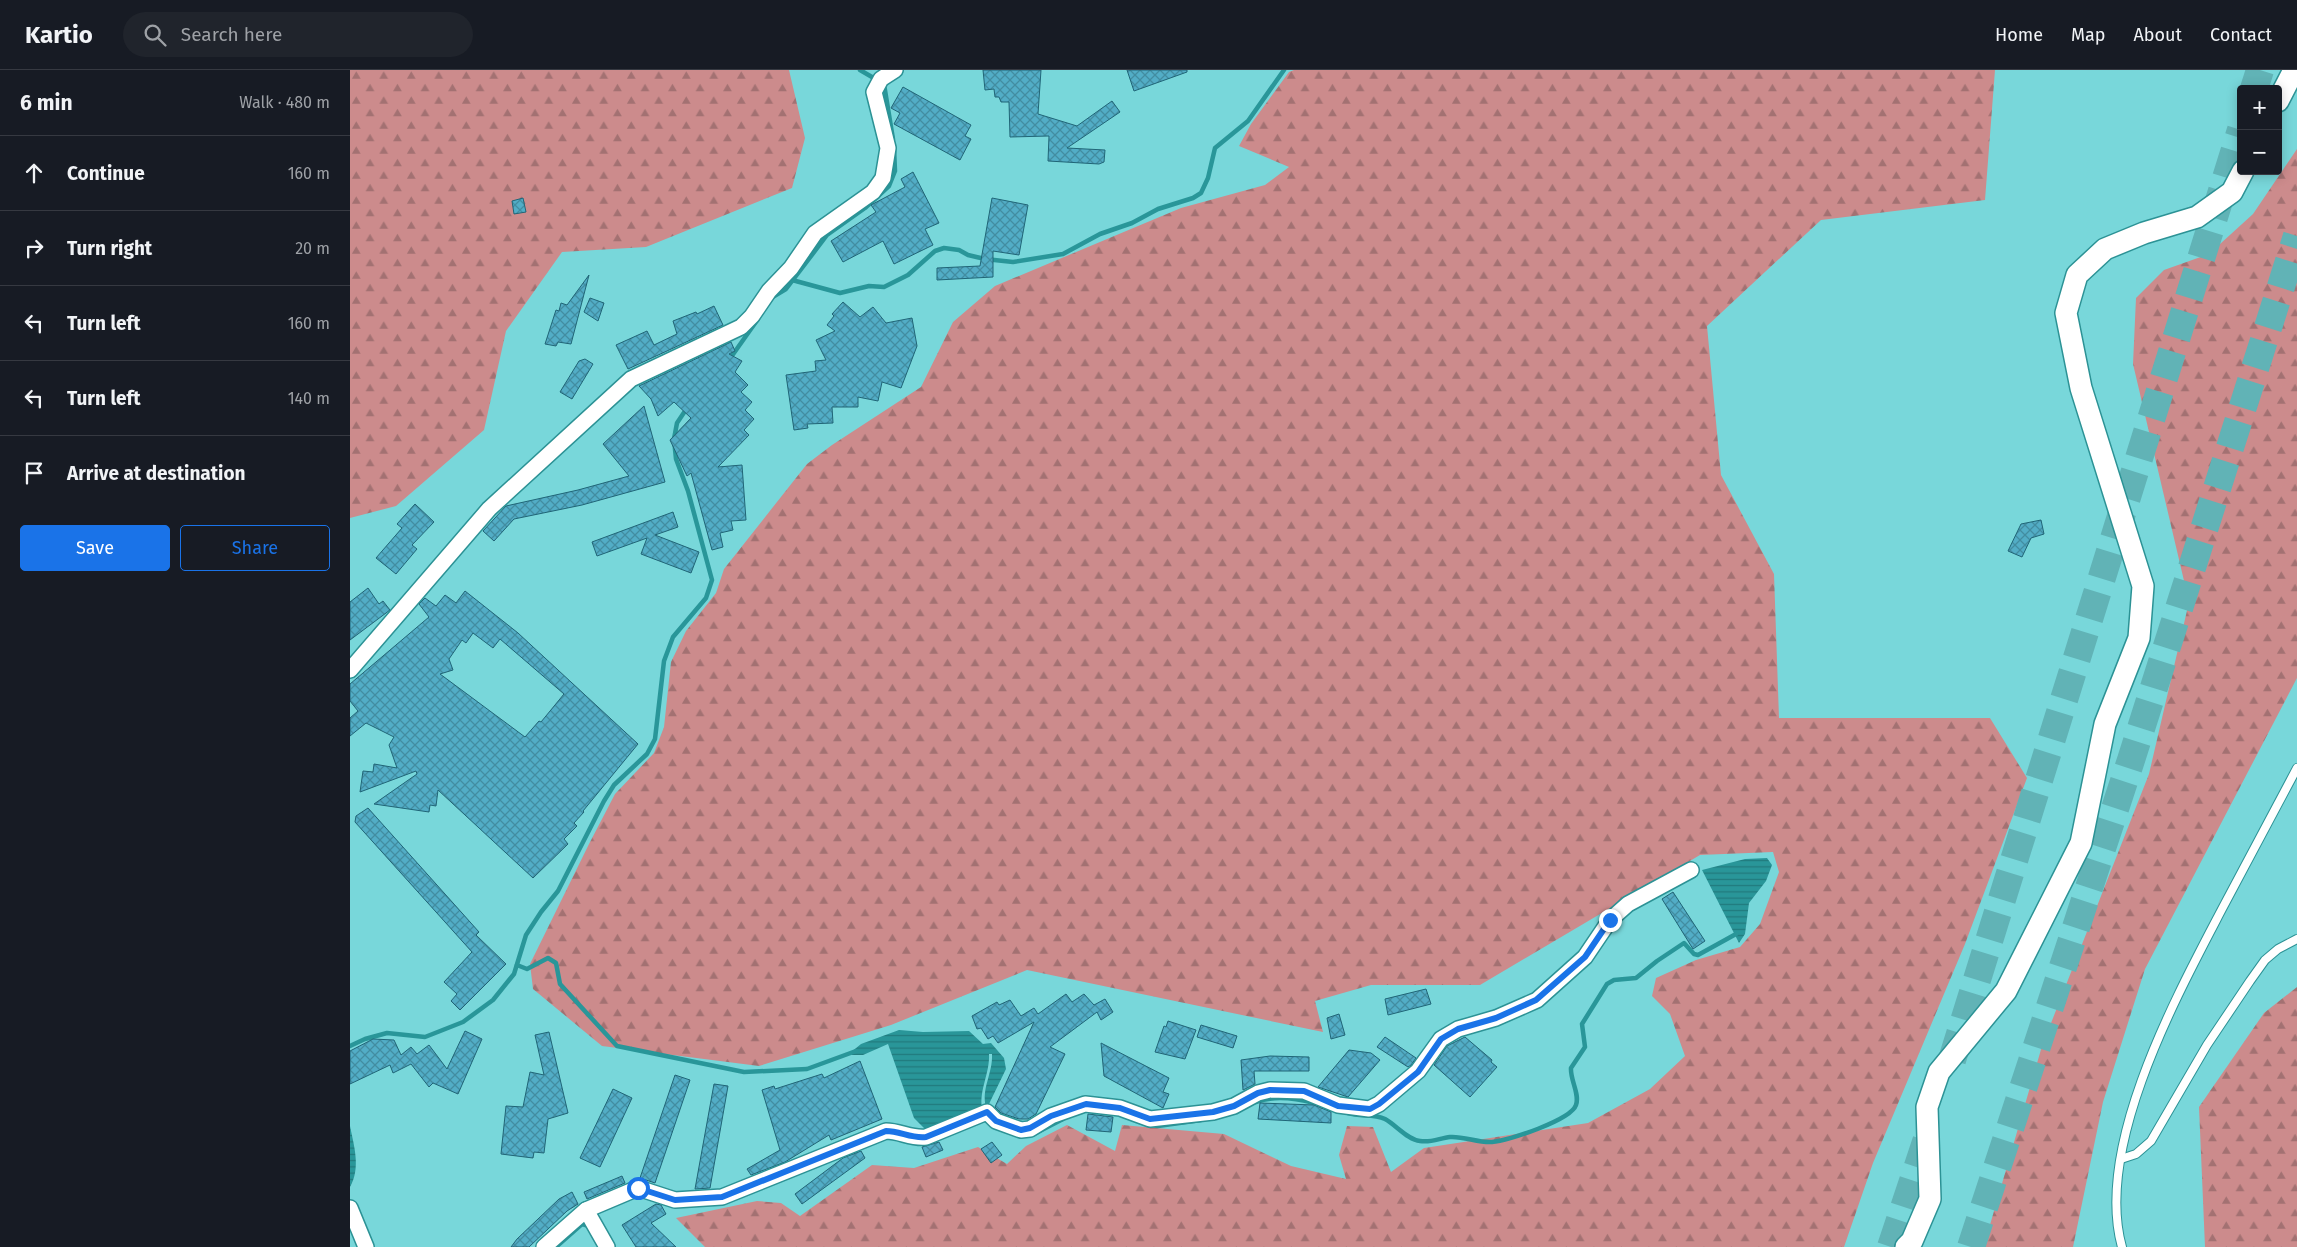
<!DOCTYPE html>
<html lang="en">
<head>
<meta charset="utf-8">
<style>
	:root { --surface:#171b24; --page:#20242c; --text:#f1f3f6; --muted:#9ea1a6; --line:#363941; --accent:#1a73e8 }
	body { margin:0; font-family:"Fira Sans",sans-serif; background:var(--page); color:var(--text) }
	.controls { position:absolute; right:15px; top:15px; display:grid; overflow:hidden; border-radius:5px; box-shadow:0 2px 12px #0003 }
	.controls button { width:45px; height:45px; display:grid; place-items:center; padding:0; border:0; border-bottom:1px solid var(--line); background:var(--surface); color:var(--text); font:25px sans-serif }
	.stop { position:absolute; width:15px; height:15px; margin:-11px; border:4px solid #1a73e8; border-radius:50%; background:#fff }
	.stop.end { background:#1a73e8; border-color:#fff; box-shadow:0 1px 5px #0008 }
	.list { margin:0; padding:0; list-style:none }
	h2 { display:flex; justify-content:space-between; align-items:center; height:65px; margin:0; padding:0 20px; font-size:21px }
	h2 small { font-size:16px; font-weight:400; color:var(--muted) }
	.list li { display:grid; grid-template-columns:32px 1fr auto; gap:15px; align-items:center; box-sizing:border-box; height:75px; padding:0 20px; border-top:1px solid var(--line) }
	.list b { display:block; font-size:19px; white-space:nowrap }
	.list em { font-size:16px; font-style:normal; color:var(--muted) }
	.actions { display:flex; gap:10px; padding:15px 20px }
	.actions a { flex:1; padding:11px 0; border:1px solid var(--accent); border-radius:5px; text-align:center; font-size:18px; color:var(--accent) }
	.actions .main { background:var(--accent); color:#fff }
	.icon { flex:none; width:28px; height:28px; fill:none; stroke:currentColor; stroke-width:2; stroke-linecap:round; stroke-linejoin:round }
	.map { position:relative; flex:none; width:1947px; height:1177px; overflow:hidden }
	header { display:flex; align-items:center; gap:30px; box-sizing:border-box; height:70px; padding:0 25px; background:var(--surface); border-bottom:1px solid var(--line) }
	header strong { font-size:24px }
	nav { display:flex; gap:28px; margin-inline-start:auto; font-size:18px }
	.search { width:350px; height:45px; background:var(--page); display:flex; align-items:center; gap:12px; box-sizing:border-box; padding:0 18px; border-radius:28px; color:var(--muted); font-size:19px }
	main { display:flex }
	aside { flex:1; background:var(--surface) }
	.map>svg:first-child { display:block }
</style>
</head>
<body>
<header>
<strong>Kartio</strong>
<div class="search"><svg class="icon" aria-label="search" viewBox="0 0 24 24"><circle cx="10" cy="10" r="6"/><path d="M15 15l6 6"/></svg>Search here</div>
<nav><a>Home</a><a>Map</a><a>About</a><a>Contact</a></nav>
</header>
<main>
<aside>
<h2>6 min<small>Walk · 480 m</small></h2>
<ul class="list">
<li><svg class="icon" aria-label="ahead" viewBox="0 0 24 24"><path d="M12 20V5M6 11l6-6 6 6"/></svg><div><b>Continue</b></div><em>160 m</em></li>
<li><svg class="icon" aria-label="right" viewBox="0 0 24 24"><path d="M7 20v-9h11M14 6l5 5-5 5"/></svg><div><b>Turn right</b></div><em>20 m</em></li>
<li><svg class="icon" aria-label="left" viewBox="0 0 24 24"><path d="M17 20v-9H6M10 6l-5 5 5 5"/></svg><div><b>Turn left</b></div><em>160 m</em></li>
<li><svg class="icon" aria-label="left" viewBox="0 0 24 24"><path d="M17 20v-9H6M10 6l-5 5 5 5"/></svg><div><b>Turn left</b></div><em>140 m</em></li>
<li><svg class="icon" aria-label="arrive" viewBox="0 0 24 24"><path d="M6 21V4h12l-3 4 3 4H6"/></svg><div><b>Arrive at destination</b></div></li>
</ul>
<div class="actions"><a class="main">Save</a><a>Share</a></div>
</aside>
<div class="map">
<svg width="1947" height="1177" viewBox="0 0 1947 1177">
	<defs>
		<pattern id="forest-firs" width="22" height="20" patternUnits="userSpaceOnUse" patternTransform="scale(1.25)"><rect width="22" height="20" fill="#cc8b8c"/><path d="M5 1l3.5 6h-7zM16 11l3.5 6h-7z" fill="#a37172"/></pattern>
		<pattern id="water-rules" width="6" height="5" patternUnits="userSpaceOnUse" patternTransform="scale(1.25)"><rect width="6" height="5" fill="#299699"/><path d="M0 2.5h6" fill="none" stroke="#217a7d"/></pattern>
		<pattern id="building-cross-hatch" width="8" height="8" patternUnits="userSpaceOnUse" patternTransform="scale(1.25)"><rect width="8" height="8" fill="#52adc6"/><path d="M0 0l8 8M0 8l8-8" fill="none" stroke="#428da1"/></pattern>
	</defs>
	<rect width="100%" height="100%" fill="#78d7da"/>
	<g fill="url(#forest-firs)">
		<polygon points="0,0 439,0 455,68 442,118 296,177 212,182 156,261 134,360 46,436 0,448"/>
		<polygon points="944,0 1645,0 1635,130 1471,150 1357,256 1371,405 1424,504 1429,648 1640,648 1677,708 1615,874 1523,1093 1494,1177 355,1177 326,1148 407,1131 431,1133 450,1146 522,1095 564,1098 628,1077 657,1094 676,1076 717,1055 765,1081 772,1055 874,1064 941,1096 996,1109 989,1085 997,1056 1023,1057 1041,1102 1074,1078 1238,1053 1300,1019 1335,986 1320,944 1302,926 1306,908 1346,890 1390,877 1410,854 1429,802 1423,782 1350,785 1130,915 1021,915 965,931 973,962 677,900 541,955 409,996 252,976 183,919 180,894 239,774 265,724 304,683 314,657 321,592 336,561 366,523 374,499 457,394 482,375 571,317 603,252 645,216 831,138 915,115 939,97 889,76 901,54 939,2"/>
		<polygon points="1947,79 1947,608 1795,899 1753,1032 1723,1177 1632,1177 1635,1172 1692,976 1799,704 1839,532 1783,294 1786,228 1814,200 1859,184 1903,144"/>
		<polygon points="1947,917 1947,1177 1855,1177 1849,1037 1914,943"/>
	</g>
	<g fill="url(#water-rules)">
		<polygon points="1417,788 1422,795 1416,811 1399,833 1395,864 1389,873 1352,800 1395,789"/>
		<path d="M549,960L573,962L619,961L633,974L641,973L654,988L656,999L639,1034L636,1037C631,1019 643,1003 642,984H639C640,1003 629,1020 632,1038L578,1062L564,1048L538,974L513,985H502L500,983L511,974Z"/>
		<path d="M0,1056C4,1076 11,1098 0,1117Z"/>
	</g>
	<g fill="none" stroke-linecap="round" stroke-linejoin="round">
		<g stroke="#299699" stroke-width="4.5">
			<polyline points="510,0 534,14 543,69"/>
			<polyline points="442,210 490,223 519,216 534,217 558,205 585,181 594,178 609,180 618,185 635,189 663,192 713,184 750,164 782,153 808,139 843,128 851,123 858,108 865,78 898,51 934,0"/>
			<polyline points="421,228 436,219 477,165 515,138 539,116 545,101 544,77"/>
			<polyline points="379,290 408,249"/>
			<polyline points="167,895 177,899 198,888 206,893 210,914 267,976 394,1002 457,999 506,981"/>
			<polyline points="0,976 15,969 37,963 75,967 113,952 143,930 164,904 176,865 191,842 208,821 254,731 264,715 297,684 305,669 314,591 323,567 356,528 362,510 338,421 326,389 324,369 327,353 337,338"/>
			<path d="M906,1032C925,1025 945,1028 964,1033"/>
			<path d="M998,1043C1011,1047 1023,1043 1035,1049C1046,1055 1058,1070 1070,1071C1081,1073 1090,1068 1100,1067C1114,1066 1128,1073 1142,1072C1158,1071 1221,1050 1226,1035C1230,1024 1220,1010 1221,998L1235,977L1232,954L1257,914L1264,910L1286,908L1307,891L1334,873L1344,884L1348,885L1386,864"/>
			<polyline points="802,1055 808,1056 851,1050"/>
			<polyline points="682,1065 713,1049"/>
			<polyline points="206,1177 232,1154 239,1156"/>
		</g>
	</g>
	<g fill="url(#building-cross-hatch)" stroke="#206577" fill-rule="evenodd">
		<polygon points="633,0 691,0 688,44 727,56 762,31 770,42 717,78 755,80 754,92 749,94 698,91 699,66 660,67 659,32 651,32 649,27 645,27 644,19 635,20"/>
		<polygon points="777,0 837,0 837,2 784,21"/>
		<polygon points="553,17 621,55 615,66 621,69 610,90 544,54 550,43 541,38"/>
		<polygon points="563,102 589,153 575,159 583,175 544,194 533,171 493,192 481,171 526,142 521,135 555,117 551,109"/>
		<polygon points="173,128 176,142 164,144 162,131"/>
		<polygon points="642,128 678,135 669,185 643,181 643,207 587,210 587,198 630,196"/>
		<polygon points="239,205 221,274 208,272 206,276 195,274 206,240 209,241 211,233 217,235"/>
		<polygon points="240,228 254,233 248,251 234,242"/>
		<polygon points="493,232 510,247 523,237 536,253 562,248 567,276 551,318 532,312 528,331 508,327 508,337 482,337 483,353 457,354 458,358 444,360 436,305 466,301 465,291 476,290 466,270 485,261 477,255 484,246 482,244"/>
		<polygon points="364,236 373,255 278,299 266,275 297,261 304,275 327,264 323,251 346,242 347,244"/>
		<polygon points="381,272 385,281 379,284 392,291 385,302 398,315 391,322 402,332 395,340 404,349 394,360 399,365 368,397 392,395 396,450 381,451 383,460 370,463 373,477 362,480 341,403 337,406 320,370 341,348 324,332 308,346 301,329 289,316"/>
		<polygon points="235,289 243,294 222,329 210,322 229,291"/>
		<polygon points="294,336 315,412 232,435 164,449 144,471 133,461 156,436 228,420 279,406 253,374"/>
		<polygon points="65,434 84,452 62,475 67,479 46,504 26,488 52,458 47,454"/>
		<polygon points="323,442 328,457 305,465 349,482 341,503 291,484 297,468 247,486 242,472"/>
		<polygon points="1691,450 1694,464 1681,468 1672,487 1658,481 1671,454"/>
		<polygon points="18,518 29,534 33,531 40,540 0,570 0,532"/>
		<path d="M115,521L168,563L288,674L233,741L234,742L224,753L227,756L214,769L218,774L183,808L88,720L86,736L80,735L79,742L24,734L67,704L66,701L10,722L13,701L23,702L24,694L47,698L39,675L44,667L16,653L0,666V648L8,641L0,631V614L79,547L69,534L75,528L86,536L95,525L106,533ZM123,563L143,578L150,569L214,624L191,652L189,651L175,667L90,604L103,600L99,589L112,570L116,573Z"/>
		<polygon points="18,738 129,862 126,865 156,894 110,940 101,931 107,924 94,912 122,882 5,752 6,746"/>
		<polygon points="1323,822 1355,871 1343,879 1312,829"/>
		<polygon points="1076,919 1081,934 1038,945 1035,929"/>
		<polygon points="716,924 722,932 734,924 744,935 755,929 763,942 751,950 747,942 700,977 715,984 686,1044 678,1049 669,1049 651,1043 645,1037 684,952 648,973 643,966 638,969 631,958 627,959 622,946 647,932 649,935 660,930 671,946 684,938 688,944"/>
		<polygon points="989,944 995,965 981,969 977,948"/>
		<polygon points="818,951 846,960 835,989 805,982 814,956 816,957"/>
		<polygon points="851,955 887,966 883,978 847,967"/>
		<polygon points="115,961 132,969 108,1024 83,1013 79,1017 61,994 43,1003 40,995 0,1014 0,981 23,969 44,970 51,985 61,977 67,984 79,975 97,999"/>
		<polygon points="199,962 218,1043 198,1049 194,1083 184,1082 183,1088 151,1084 156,1036 173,1037 180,1002 194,1005 185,965"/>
		<polygon points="1035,967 1066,988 1061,995 1058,997 1027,977"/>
		<polygon points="1115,967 1142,990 1141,992 1147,997 1120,1027 1084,995 1097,976"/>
		<polygon points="751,973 819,1008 813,1022 819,1024 813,1038 754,1006"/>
		<polygon points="999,980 1021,983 1030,990 998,1027 968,1017"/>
		<polygon points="920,986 959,987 959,1001 904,1001 905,1014 893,1020 891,990"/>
		<polygon points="510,991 532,1049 481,1070 479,1065 435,1092 401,1105 397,1099 430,1080 412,1020 424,1016 425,1019 472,1004 474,1008"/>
		<polygon points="325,1005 340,1010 305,1113 290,1108"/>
		<polygon points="364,1014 378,1016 360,1118 345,1119"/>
		<polygon points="263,1019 282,1028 250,1097 230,1088"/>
		<polygon points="910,1033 964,1035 981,1042 981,1053 908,1049"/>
		<polygon points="738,1044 763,1047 761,1062 736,1060"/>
		<polygon points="589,1072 593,1080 576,1087 572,1077"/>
		<polygon points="642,1072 652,1085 641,1093 631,1079"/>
		<polygon points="511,1081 515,1088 452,1134 445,1124 493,1088"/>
		<polygon points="272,1106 275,1113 237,1129 234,1122"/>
		<polygon points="222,1122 228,1134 217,1141 179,1177 161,1177 167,1169 209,1129"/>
		<polygon points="306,1134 311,1135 316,1144 301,1153 326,1177 286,1177 272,1155"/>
	</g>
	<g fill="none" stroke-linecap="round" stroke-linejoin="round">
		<g stroke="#61b3b6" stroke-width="28" stroke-dasharray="28 14" stroke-linecap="butt">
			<polyline points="1904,19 1910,0"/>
			<polyline points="1602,990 1891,60"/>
			<polyline points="1541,1177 1580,1060"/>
			<polyline points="1621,1177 1781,690 1947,166"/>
		</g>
		<defs>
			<g id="lane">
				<polyline points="1771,1089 1786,1084 1801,1071 1857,975 1900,911 1915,890 1928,879 1947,869"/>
				<path d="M1772,1177C1744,1077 1826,927 1872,839C1897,792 1922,745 1947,698"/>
			</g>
			<g id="street">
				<polyline points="0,600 139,439 281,309 391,257 402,246 419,221 441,198 465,163 523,122 533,108 538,78 524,22 531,9 545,0"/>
				<polyline points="0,1138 16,1177"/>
				<polyline points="236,1140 257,1177"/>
				<path d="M194,1177L236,1140L288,1118L325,1130L372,1127L536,1061C550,1061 562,1069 576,1067L637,1042L646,1051L671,1060L680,1059L701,1046L735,1034L770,1038L800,1049L863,1042L884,1036L908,1023L920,1020L954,1021L988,1035L1019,1039L1029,1034L1068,1001L1091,969L1108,959L1146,948L1187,930L1235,887L1260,850L1278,834L1341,800"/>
			</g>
			<g id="secondary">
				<polyline points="1928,31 1944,0"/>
				<polyline points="1556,1177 1562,1171 1580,1129 1577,1037 1589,1002 1656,921 1731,773 1755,654 1789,568 1793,516 1731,318 1716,243 1727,205 1755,179 1794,163 1847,147 1882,122 1893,101"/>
			</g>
		</defs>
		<use href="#lane" stroke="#2c9295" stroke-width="10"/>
		<use href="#street" stroke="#2c9295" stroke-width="18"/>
		<use href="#secondary" stroke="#2c9295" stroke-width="24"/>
		<use href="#lane" stroke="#fff" stroke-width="8"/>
		<use href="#street" stroke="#fff" stroke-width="15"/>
		<use href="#secondary" stroke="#fff" stroke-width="21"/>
	</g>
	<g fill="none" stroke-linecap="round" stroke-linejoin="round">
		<path stroke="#1a73e8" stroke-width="6" d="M288,1118L325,1130L372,1127L536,1061C550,1061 562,1069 576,1067L637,1042L646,1051L671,1060L680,1058L701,1046L736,1034L770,1038L800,1049L863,1042L884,1036L908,1023L920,1020L954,1021L988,1036L1020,1039L1029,1034L1068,1002L1091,969L1108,959L1146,948L1186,930L1235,887L1260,850"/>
	</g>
</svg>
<div class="controls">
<button>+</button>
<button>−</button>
</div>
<div class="stop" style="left:288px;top:1118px"></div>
<div class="stop end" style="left:1260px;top:850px"></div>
</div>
</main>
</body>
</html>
